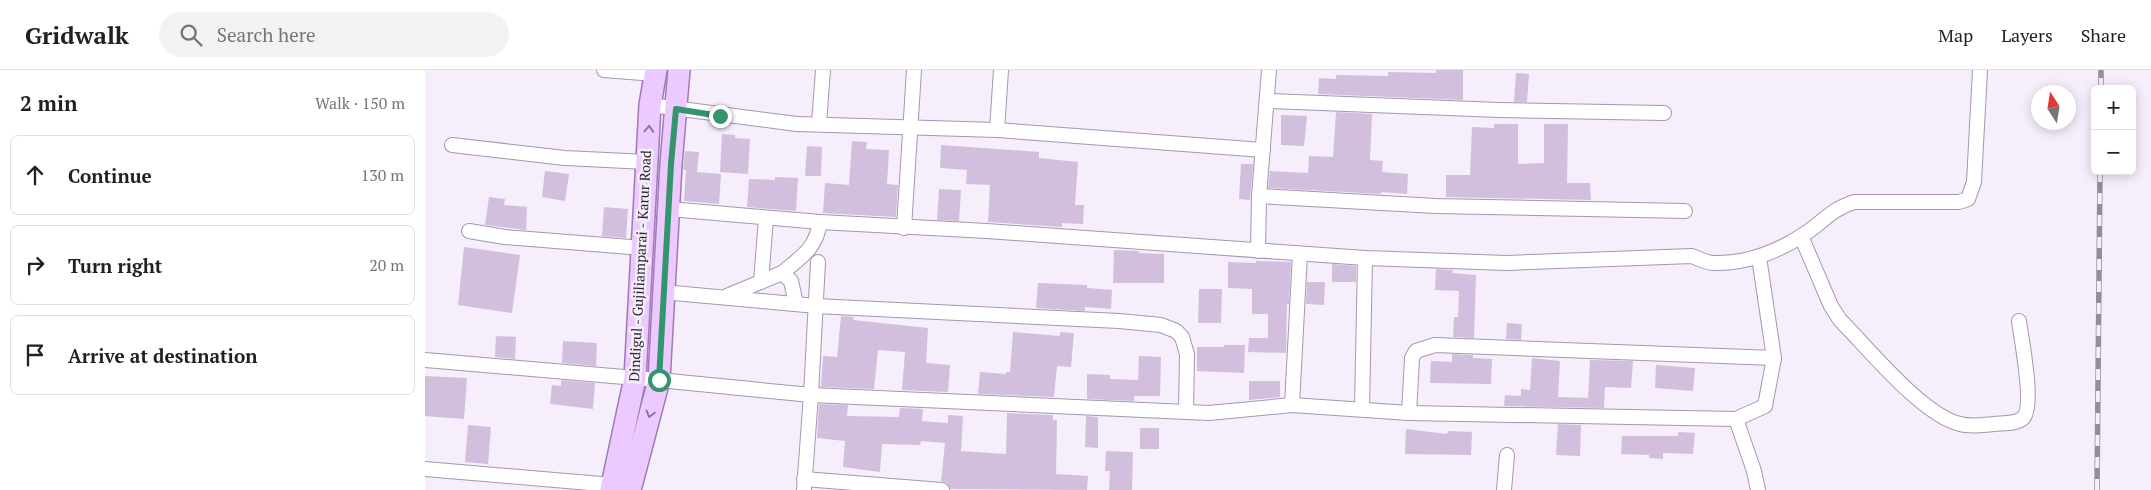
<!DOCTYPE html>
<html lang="en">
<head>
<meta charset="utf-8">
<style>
	:root { --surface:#fff; --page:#f2f2f2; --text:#202124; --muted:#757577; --line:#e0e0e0 }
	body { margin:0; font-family:"PT Serif",serif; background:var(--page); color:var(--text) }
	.controls { position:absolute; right:15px; top:15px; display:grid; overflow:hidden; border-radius:8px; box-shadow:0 2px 12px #0003 }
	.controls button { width:45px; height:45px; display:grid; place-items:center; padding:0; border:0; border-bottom:1px solid var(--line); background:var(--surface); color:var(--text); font:25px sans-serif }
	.compass { position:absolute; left:1606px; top:15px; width:45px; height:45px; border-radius:50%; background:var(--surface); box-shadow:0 2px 12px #0003; rotate:348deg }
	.stop { position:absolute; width:15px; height:15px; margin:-11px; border:4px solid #34946d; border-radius:50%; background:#fff }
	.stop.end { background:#34946d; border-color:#fff; box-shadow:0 1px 5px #0008 }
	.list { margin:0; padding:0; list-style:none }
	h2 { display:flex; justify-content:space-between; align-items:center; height:65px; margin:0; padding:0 20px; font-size:21px }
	h2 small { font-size:16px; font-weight:400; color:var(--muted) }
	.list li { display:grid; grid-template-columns:32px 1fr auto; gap:15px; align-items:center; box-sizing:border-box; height:80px; margin:0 10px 10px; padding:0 10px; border:1px solid var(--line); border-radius:8px }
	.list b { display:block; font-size:19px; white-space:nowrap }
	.list em { font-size:16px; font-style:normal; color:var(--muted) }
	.icon { flex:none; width:28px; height:28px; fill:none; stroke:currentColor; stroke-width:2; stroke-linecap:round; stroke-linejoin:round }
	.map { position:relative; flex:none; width:1726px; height:420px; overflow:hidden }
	header { display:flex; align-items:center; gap:30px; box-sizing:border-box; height:70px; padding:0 25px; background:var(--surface); border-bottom:1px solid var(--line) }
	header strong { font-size:24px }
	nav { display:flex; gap:28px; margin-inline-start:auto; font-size:18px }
	.search { width:350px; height:45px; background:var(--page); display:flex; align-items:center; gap:12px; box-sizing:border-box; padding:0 18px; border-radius:28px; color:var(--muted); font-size:19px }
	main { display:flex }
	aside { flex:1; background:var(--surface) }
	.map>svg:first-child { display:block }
</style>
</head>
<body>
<header>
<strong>Gridwalk</strong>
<div class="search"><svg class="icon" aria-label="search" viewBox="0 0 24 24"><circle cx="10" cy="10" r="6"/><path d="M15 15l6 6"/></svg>Search here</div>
<nav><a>Map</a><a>Layers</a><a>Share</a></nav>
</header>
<main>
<aside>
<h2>2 min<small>Walk · 150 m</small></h2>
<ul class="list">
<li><svg class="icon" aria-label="ahead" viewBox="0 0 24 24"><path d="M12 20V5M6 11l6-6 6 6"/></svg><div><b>Continue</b></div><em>130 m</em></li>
<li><svg class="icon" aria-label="right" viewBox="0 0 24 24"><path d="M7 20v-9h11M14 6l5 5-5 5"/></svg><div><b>Turn right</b></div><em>20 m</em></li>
<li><svg class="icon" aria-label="arrive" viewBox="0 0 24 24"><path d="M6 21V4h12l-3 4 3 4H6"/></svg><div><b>Arrive at destination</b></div></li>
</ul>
</aside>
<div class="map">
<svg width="1726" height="420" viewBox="0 0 1726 420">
	<rect width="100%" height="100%" fill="#f6eefb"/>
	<g fill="#d2bfde">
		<polygon points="1011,0 1038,0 1038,30 893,24 894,8 911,9 911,5 963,6 963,2 1011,3"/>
		<polygon points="1091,3 1104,4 1102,32 1089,32"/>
		<polygon points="911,42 947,44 945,90 958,91 957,102 983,104 982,124 956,122 956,124 843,118 845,101 883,103 884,86 908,87"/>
		<polygon points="856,45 882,46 879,76 856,75"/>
		<polygon points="1069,54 1093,54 1093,94 1119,93 1119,54 1143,54 1142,113 1165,113 1166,130 1021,127 1021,105 1045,105 1047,57 1069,58"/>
		<polygon points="297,64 310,65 310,68 325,69 323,104 295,102"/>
		<polygon points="427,71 442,72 441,79 464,80 462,114 473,115 471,147 398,143 400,113 424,115"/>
		<polygon points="516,75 614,82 614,88 653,92 650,135 659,135 658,154 637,153 637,157 563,152 565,115 541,114 542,100 515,98"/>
		<polygon points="382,76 397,77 396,106 380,106"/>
		<polygon points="260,81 274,82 272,102 296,104 294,134 259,131 261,100 258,99"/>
		<polygon points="816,94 828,94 825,130 814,129"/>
		<polygon points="120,101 144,104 140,131 117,127"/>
		<polygon points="350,107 373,108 371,141 322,137 324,109 350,110"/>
		<polygon points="514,119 536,120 534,151 512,150"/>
		<polygon points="64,127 80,129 79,135 102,137 101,160 60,155"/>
		<polygon points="179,137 203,139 201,168 177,166"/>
		<polygon points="39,177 95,185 87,243 33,235"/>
		<polygon points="689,180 714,181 714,183 739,184 739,213 688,213"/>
		<polygon points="831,191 866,192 864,234 862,234 861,283 823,282 824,268 843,268 843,244 827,244 827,219 803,218 803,192 831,193"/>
		<polygon points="907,194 931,196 931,212 907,212"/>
		<polygon points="1011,199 1028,200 1027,203 1051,205 1049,268 1028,267 1029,247 1033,247 1034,221 1010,220"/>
		<polygon points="882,212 900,212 899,235 881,234"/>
		<polygon points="613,213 662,215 662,218 687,220 686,239 660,237 660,241 611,238"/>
		<polygon points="774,219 797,219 796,253 773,253"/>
		<polygon points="416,246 429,247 428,250 503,258 501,293 525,295 523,322 477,320 480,282 453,280 449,319 396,317 398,286 412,287"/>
		<polygon points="1082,253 1097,254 1096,270 1081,269"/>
		<polygon points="588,262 635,266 635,262 649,263 646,297 632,296 629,327 553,324 555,302 581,304 581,302 585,302"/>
		<polygon points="71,266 91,267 90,289 70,287"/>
		<polygon points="138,271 172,273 171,296 137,293"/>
		<polygon points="799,275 820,275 819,303 772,301 772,277 799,277"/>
		<polygon points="1027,284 1048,285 1048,288 1067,289 1066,314 1005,313 1006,291 1027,292"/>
		<polygon points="714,286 736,287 735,326 709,326 709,331 662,329 662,304 685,305 685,309 713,310"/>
		<polygon points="1107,288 1135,291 1133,327 1163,328 1165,290 1208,291 1206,318 1180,317 1179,338 1079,336 1080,325 1096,326 1096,319 1105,320"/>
		<polygon points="1231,295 1270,298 1268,321 1230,318"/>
		<polygon points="0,306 42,308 39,349 0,346"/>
		<polygon points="136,310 170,313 168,339 125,334 127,315 136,316"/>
		<polygon points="824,311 855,311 855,327 824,330"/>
		<polygon points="394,334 423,335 422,346 474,347 475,338 498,339 497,351 523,353 523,345 538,346 536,381 581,384 582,343 628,345 628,350 632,350 631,404 663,406 662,420 525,419 522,413 516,411 520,373 496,371 495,375 457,374 455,402 418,397 420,371 392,368"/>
		<polygon points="661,346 673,347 673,378 660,377"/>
		<polygon points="1133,354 1156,355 1155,386 1131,385"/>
		<polygon points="43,355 66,357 63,394 40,392"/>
		<rect x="715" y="358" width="19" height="21"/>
		<polygon points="981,359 1022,364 1023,361 1047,362 1046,385 980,384"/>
		<polygon points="1253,362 1270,363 1268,384 1238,383 1238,389 1224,388 1224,385 1196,384 1197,366 1253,366"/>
		<polygon points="681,381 708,382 707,420 684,420 685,401 680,401"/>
	</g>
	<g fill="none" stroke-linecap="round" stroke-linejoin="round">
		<defs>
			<g id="minor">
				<polyline points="179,0 230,4"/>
				<polyline points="842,31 1074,40 1239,43"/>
				<polyline points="225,35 372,54 572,60 838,80"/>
				<polyline points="394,54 398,0"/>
				<polyline points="572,60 576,0"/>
				<polyline points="27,75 140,88 222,92"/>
				<polyline points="834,126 1011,136 1260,141"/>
				<path d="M244,139L395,152L562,161L940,188L1082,193L1267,186C1274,189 1282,193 1289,193C1323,194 1357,180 1384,161C1402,148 1406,140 1429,132H1534L1543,129L1549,112L1555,0"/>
				<polyline points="479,158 489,0"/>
				<polyline points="44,161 80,167 218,178"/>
				<path d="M1376,166L1406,236L1415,250C1444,279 1497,345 1535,354C1546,357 1558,355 1569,354C1577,353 1592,354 1598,348C1610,337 1596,267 1594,251"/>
				<polyline points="833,181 834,126 844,0"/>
				<polyline points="336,212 341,148"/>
				<polyline points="238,222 391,236 694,251 736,255 751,261 757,267 762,284 761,342"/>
				<polyline points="302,226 357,203"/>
				<path d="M371,234L366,211L357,203C376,187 391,179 395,152"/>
				<polyline points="0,290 234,310 386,325 784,343 867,335 984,343 1311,349 1340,336 1349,288 1334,187"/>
				<polyline points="867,335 875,184"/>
				<polyline points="937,339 940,188"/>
				<polyline points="984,343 987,288 991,281 1010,275 1349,288"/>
				<polyline points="1311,349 1329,401 1333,420"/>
				<polyline points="0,399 188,415"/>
				<polyline points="379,409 517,420"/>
				<polyline points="379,420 386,325 393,192"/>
				<polyline points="1079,420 1082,385"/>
			</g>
			<g id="primary">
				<polyline points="186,420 210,308 225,35 231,0"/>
				<polyline points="205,420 234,310 246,94 254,0"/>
			</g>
		</defs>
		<use href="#minor" stroke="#a795b2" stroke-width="16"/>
		<use href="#primary" stroke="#a079b7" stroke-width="24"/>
		<use href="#minor" stroke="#fff" stroke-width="14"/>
		<use href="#primary" stroke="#eccaff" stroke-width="21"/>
		<defs>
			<g id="rail">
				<polyline points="1676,19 1676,0"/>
				<polyline points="1672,420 1675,101"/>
			</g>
		</defs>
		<use href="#rail" stroke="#948c99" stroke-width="5.5"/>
		<use href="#rail" stroke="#f6eefb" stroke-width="4" stroke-dasharray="11" stroke-linecap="butt"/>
	</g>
	<defs><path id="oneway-chevron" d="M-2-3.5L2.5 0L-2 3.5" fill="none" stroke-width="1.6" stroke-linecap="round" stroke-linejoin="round" transform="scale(1.25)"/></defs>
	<g stroke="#8c7798">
		<use href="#oneway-chevron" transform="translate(224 59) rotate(-87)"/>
		<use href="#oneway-chevron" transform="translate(225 344) rotate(105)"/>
	</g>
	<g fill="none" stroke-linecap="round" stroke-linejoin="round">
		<polyline stroke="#34946d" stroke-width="6" points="234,310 246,94 251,39 295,46"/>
	</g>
	<g text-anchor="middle" stroke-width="5" stroke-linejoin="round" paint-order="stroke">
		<g font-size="14" fill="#2c2430" stroke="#f6eefb">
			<text transform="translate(215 196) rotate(-87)" y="5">Dindigul - Gujiliamparai - Karur Road</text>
		</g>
	</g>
</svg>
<div class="controls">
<button>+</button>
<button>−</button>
</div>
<svg class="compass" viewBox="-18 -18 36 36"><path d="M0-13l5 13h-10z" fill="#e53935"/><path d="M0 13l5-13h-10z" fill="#757577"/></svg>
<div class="stop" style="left:234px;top:310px"></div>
<div class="stop end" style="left:295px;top:46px"></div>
</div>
</main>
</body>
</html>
